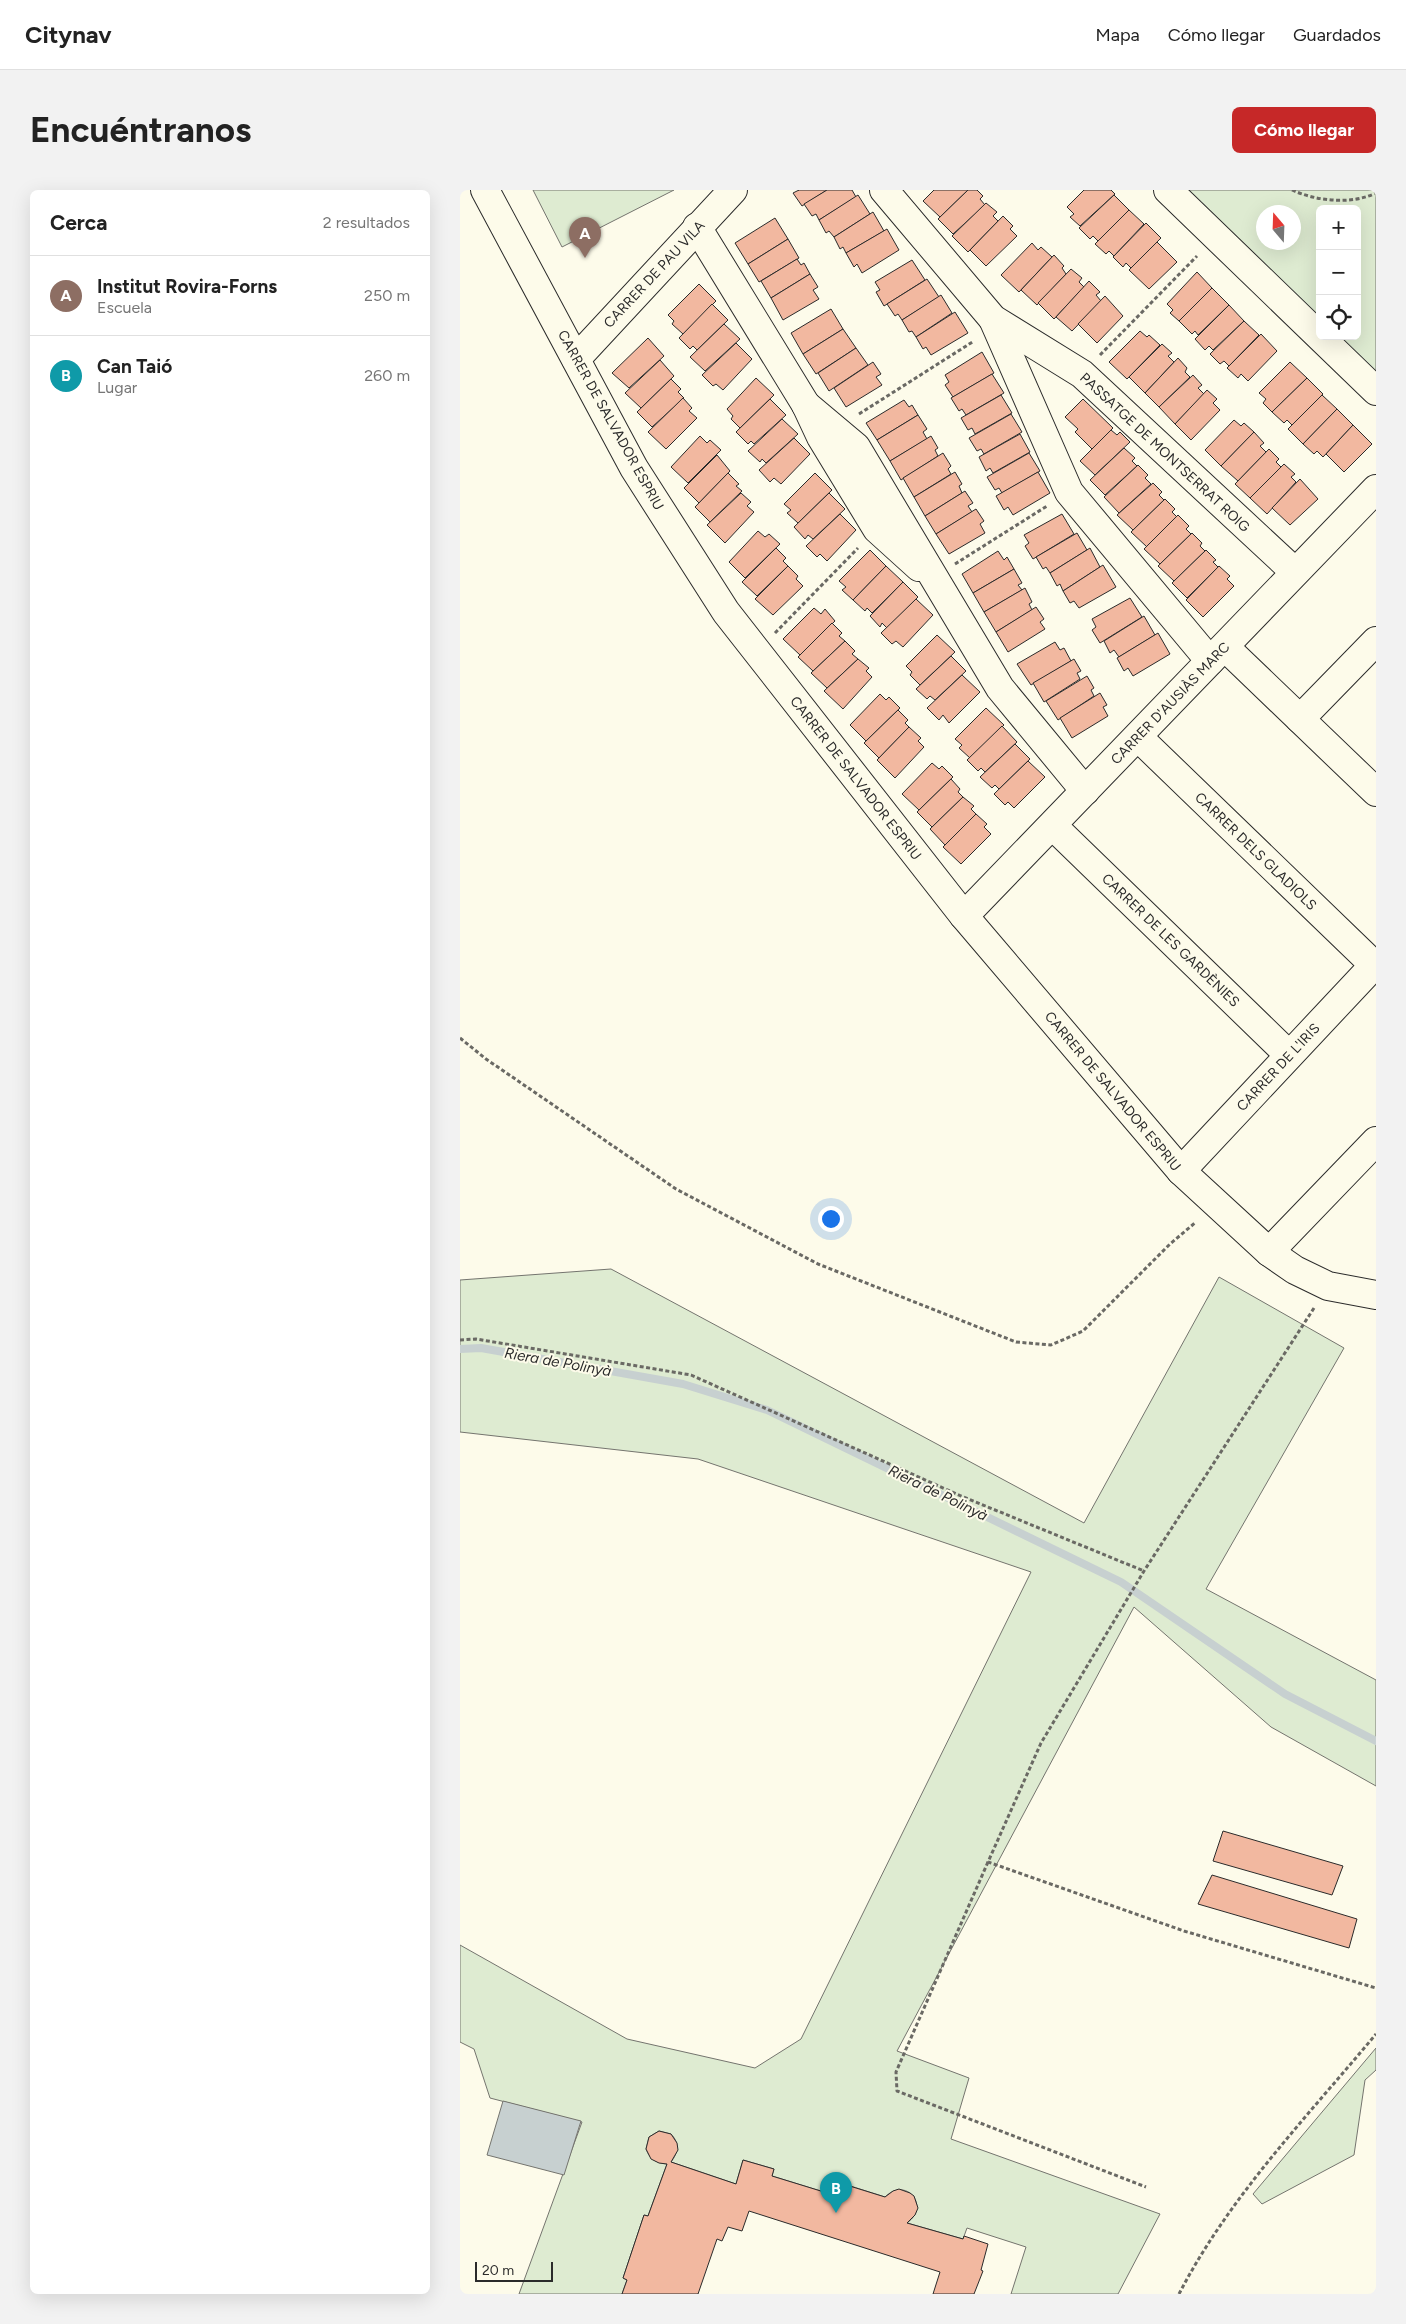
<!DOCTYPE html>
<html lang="es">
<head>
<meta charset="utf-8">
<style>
	:root { --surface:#fff; --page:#f2f2f2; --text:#222; --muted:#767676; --line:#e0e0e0; --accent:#c62828 }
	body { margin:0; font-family:Figtree,sans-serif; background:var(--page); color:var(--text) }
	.controls { position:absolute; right:15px; top:15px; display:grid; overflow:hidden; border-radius:8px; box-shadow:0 5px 20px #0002 }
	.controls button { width:45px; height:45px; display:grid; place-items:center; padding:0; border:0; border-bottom:1px solid var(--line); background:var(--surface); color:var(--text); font:25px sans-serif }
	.compass { position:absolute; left:796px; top:15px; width:45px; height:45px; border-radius:50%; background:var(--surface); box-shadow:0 5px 20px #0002; rotate:341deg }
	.scale { position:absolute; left:15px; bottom:12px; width:78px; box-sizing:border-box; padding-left:5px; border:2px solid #2b2b2b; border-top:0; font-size:14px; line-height:18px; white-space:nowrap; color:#2b2b2b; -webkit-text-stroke:4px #fdfbea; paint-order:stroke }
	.you { position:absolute; left:370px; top:1028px; width:18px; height:18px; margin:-12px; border:4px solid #fff; border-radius:50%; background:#1a73e8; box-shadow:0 0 0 8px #1a73e833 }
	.badge { display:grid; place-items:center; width:32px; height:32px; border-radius:50%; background:var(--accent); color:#fff; font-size:16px; font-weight:700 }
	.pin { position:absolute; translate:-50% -41px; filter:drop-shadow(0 1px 2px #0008) }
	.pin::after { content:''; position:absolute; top:26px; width:18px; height:15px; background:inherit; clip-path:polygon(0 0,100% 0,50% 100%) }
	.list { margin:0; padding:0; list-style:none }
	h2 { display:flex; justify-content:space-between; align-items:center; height:65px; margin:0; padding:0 20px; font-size:21px }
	h2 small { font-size:16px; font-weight:400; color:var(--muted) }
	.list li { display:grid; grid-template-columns:32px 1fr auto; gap:15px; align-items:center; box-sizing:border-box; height:80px; padding:0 20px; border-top:1px solid var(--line) }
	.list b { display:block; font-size:19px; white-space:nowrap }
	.list p { margin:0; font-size:16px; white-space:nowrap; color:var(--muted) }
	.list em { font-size:16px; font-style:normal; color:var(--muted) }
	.icon { flex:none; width:28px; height:28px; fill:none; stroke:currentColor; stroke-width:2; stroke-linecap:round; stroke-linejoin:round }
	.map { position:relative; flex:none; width:916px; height:2104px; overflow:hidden; border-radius:8px }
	header { display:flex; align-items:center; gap:30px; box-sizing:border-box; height:70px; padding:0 25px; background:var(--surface); border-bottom:1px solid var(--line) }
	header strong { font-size:24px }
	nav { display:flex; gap:28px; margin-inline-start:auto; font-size:18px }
	.intro { display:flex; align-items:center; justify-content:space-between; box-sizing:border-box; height:120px; padding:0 30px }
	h1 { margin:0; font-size:35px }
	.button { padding:12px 22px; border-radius:8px; background:var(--accent); color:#fff; font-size:18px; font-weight:700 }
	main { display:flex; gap:30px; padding:0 30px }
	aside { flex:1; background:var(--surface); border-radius:8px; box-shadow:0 5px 20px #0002 }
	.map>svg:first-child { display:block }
</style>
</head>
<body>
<header>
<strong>Citynav</strong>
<nav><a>Mapa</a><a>Cómo llegar</a><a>Guardados</a></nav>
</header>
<div class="intro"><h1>Encuéntranos</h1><a class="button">Cómo llegar</a></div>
<main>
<aside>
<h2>Cerca<small>2 resultados</small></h2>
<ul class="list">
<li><span class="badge" style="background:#8d6e63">A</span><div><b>Institut Rovira-Forns</b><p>Escuela</p></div><em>250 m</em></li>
<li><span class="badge" style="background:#0f9aa8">B</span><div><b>Can Taió</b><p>Lugar</p></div><em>260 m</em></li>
</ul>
</aside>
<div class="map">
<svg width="916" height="2104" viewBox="0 0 916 2104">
	<rect width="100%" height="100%" fill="#fdfbea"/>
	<g fill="#deebd1" stroke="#74746e" fill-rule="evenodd">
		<polygon points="73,0 214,0 102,57"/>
		<path d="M726,0H916V185L876,146H897V19H860V130ZM804,22H834V52H804Z"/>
		<path d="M151,1079L624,1333L759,1087L884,1158L746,1399L916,1490V1596L811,1537L674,1417L437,1861L509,1888L491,1949L700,2024L658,2104H551L566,2057L507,2038L503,2049L447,2033C471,2016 446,1986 425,2007L381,1993L377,2006L312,1986L314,1979L283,1970L276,1994L211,1972C218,1963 220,1953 211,1944L199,1941L189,1947L186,1959C190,1970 197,1973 207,1974L188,2026L184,2025L163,2088L167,2090L162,2104H59L122,1932L30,1908L14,1859L0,1852V1755L167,1849L295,1878L341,1849L571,1382L238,1269L0,1242V1090Z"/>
		<polygon points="916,1858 916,1880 905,1890 894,1965 802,2014 793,2004"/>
	</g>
	<polygon fill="#c7d0d0" stroke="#74746e" points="43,1911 121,1931 104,1985 27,1965"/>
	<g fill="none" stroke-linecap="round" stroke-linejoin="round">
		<polyline stroke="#c7d0d0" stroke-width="8" points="0,1159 21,1158 223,1194 307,1220 661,1392 825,1504 916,1551"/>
	</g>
	<g fill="#f2b8a0" stroke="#2b2b2b">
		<polygon points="339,0 338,0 367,0 342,16 333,3"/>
		<polygon points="367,0 392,0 396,7 359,30 356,24 352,26 344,14"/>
		<polygon points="474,0 508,0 480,27 463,11"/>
		<polygon points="508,0 517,0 523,6 520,9 525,15 493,44 478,29"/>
		<polygon points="624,0 651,0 655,4 620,36 610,27 614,24 607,17"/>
		<polygon points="398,5 410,24 374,47 369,41 366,43 359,30"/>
		<polygon points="654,5 669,20 638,51 633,46 630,49 619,38"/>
		<polygon points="526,13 537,22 533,26 538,31 508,62 492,46"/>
		<polygon points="669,20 684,34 654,66 649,61 646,64 635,54"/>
		<polygon points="413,22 424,41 386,63 383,57 380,59 374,47"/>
		<polygon points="543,26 553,36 550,39 557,46 526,76 510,60"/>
		<polygon points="315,28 328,49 288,74 275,53"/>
		<polygon points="686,33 701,48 671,78 666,73 663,77 653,67"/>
		<polygon points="427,39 439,60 402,83 397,74 394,77 386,63"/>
		<polygon points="328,49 339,68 299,92 288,74"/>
		<polygon points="697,52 717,72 689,99 669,80"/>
		<polygon points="572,53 578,60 581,57 592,67 559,102 541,85"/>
		<polygon points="594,65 604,76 602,78 606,84 577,115 561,100"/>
		<polygon points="337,69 341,75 344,73 350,84 311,108 301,91"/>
		<polygon points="452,70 465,90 424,116 416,102 420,100 415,92"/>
		<polygon points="611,79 622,88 619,92 624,97 594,129 578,113"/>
		<polygon points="737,82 752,98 719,131 710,123 713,120 707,114"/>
		<polygon points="350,84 358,97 353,100 359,109 323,130 311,108"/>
		<polygon points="467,89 479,107 442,130 438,124 435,126 427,114"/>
		<polygon points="629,91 640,102 636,105 641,111 612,141 596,127"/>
		<polygon points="239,94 256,111 223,144 212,134 214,131 208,125"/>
		<polygon points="752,98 769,115 738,145 735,141 732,144 719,131"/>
		<polygon points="481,105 492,123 456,147 452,141 449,142 442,130"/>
		<polygon points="645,106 663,126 637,153 618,134"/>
		<polygon points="252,114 268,130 237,160 233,156 230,159 219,148"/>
		<polygon points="769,115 784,131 753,160 749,156 745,160 735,149"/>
		<polygon points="371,119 383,139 343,164 331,143"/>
		<polygon points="495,122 508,143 471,165 466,157 463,159 456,147"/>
		<polygon points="784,131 799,145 769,176 764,171 760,174 750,164"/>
		<polygon points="264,134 280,149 245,181 230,167"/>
		<polygon points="383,139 396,158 356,184 343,164"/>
		<polygon points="680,141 687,147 689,145 700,155 667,189 649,172"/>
		<polygon points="801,144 817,161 788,191 781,184 778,188 767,178"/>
		<polygon points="188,148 204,166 169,198 152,183"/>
		<polygon points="276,153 292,169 263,200 256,194 253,196 242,185"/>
		<polygon points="702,154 712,163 708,166 714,172 685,203 669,187"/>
		<polygon points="396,158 408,175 369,201 358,183"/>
		<polygon points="522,162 534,183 493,207 485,195 489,192 485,185"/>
		<polygon points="718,168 727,178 725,182 730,187 699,217 685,203"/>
		<polygon points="200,170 214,186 181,218 165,203"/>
		<polygon points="413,172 421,184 416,187 422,195 386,217 374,198"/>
		<polygon points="830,172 847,188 812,222 803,213 806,209 799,203"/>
		<polygon points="532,184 544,203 506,225 502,219 499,221 491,208"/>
		<polygon points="733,185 742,195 738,198 744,204 715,234 699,217"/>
		<polygon points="296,188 314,205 280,238 271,229 273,226 267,219"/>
		<polygon points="847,188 863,204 832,235 827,230 824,233 812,222"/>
		<polygon points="211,189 221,199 218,202 224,208 192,237 177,222"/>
		<polygon points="747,200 757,209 753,213 760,220 731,250 715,234"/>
		<polygon points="541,205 552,223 515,244 512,238 508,240 501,228"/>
		<polygon points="862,205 877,219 843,254 828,239"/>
		<polygon points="223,208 232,218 229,221 237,228 206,259 188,242"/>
		<polygon points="310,209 326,225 294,254 291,251 288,254 276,242"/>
		<polygon points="623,209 653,238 632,259 615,242 618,239 605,227"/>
		<polygon points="444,210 449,217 452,215 458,225 417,250 406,233"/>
		<polygon points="877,219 893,235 863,267 857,261 854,264 843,254"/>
		<polygon points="551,224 562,242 524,264 521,259 517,261 509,248"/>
		<polygon points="458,225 467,239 463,242 467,249 430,271 417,250"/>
		<polygon points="322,229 338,244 306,273 302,269 300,272 288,261"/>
		<polygon points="774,230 781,236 784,233 794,242 761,276 745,260"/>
		<polygon points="893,235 912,254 884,282 866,264"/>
		<polygon points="651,240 657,245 660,242 670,252 635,285 620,271"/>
		<polygon points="794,242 804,253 800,256 806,262 778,291 761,276"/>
		<polygon points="560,244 570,262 533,283 530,278 526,281 519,267"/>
		<polygon points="240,246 247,253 250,250 261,260 228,293 211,277"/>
		<polygon points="471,246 478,258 475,260 478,266 441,290 430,271"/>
		<polygon points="334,248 350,264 321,294 314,288 310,292 299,280"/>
		<polygon points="664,258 675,268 672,271 677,276 645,305 630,290"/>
		<polygon points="809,259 819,269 816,272 821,277 790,308 775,294"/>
		<polygon points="483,263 491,276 488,279 491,284 454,307 443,288"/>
		<polygon points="569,263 580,281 542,303 539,298 535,300 527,287"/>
		<polygon points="257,265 270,281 239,313 224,298"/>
		<polygon points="824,274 835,284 831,287 836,292 807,324 790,308"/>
		<polygon points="678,275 688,285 685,288 691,294 659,323 644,307"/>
		<polygon points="495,282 502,294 499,296 502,303 465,326 454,307"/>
		<polygon points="578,282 590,303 553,325 548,317 544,320 536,306"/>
		<polygon points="268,283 279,294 276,296 282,301 250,332 235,317"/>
		<polygon points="355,283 372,300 338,333 327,323 331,320 324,314"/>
		<polygon points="840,289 858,309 830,335 812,318"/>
		<polygon points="693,293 702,302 699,305 704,310 673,340 657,325"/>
		<polygon points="505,301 513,313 508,316 512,322 476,344 465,326"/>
		<polygon points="281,303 291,312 287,316 294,322 265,353 247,335"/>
		<polygon points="369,303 385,319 353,349 348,345 345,349 334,337"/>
		<polygon points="705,309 715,319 712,322 717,327 687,357 671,342"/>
		<polygon points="516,319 524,331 520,334 525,343 489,364 476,344"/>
		<polygon points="380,324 396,340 367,371 360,364 357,367 346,356"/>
		<polygon points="602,324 614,344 573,369 565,356 569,353 564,345"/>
		<polygon points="718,325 729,336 726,339 731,344 700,374 684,359"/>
		<polygon points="298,341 305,347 309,344 320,354 285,388 269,372"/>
		<polygon points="617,343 627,360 590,383 586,377 583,379 576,367"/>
		<polygon points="732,343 742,353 740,356 745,361 714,391 698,376"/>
		<polygon points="316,358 326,368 323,371 328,376 297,406 282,392"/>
		<polygon points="630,358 640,377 603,401 600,394 597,396 590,383"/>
		<polygon points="410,360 426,376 393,410 382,400 386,397 379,391"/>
		<polygon points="746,360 756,370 753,372 758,377 727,408 712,393"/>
		<polygon points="538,361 544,370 547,367 554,379 513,403 502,384"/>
		<polygon points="643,375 656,397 619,418 614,411 610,413 603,401"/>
		<polygon points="328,376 338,386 336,389 343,396 313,425 295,409"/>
		<polygon points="426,376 443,392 412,423 407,418 405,421 393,410"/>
		<polygon points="759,376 770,386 767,389 774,396 743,427 726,410"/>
		<polygon points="554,379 562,393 558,395 562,400 524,422 513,403"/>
		<polygon points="443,392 458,407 427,438 422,433 420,437 410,426"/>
		<polygon points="565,398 572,412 569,414 572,420 536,442 524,422"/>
		<polygon points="670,408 682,427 640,453 632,440 636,437 632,429"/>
		<polygon points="456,409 473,425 443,457 436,451 432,454 421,443"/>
		<polygon points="576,417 584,429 580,432 585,439 548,462 536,442"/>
		<polygon points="354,418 361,424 365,419 375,431 340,465 323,449"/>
		<polygon points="684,426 695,445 659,467 654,460 650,463 644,451"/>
		<polygon points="372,433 382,443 379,446 385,451 353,481 338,467"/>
		<polygon points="698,443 710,464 673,486 668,478 664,481 657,468"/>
		<polygon points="477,445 495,462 460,495 450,485 452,482 446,476"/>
		<polygon points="385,451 395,461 392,464 398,469 367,498 351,483"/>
		<polygon points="595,452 600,460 604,458 611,471 571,495 557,474"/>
		<polygon points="491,466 506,481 475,510 470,506 467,509 456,499"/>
		<polygon points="398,469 409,478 406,481 412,487 383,519 364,501"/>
		<polygon points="614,469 621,481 617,483 620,489 584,512 573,493"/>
		<polygon points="502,485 520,502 489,533 483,525 479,530 467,518"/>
		<polygon points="627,486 634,498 631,500 634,506 598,530 586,511"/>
		<polygon points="640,503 647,515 643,517 648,526 612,548 600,528"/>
		<polygon points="420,504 426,510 429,507 440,518 406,551 390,535"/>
		<polygon points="526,518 544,535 510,568 499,558 502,555 495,549"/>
		<polygon points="438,520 448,530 445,533 449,537 419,568 404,553"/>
		<polygon points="542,536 557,552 525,582 521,578 518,581 507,570"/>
		<polygon points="449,537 461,548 458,551 464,557 435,588 417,570"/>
		<polygon points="555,554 570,569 539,599 535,595 532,598 520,587"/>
		<polygon points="568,571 585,587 554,618 548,612 545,615 534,604"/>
		<polygon points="472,573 479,579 482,576 493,587 459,620 442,604"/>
		<polygon points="491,589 500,599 498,602 503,607 472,637 457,622"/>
		<polygon points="503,607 514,616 511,619 516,624 485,655 470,639"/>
		<polygon points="516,624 527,634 524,637 531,644 501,674 483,657"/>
		<polygon points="763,1641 883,1676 872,1705 753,1671"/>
		<polygon points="752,1685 897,1729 889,1758 738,1714"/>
		<polygon points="199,1941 211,1944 217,1953 218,1960 211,1972 276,1994 283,1970 314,1979 312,1986 377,2006 380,1993 425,2007 433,2001 439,1999 450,2003 454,2006 458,2018 455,2025 447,2033 503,2049 504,2046 528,2054 521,2080 523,2081 514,2104 473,2104 480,2082 289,2021 282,2041 268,2037 262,2051 257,2049 238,2104 162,2104 167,2090 163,2088 184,2025 188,2026 207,1974 199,1973 191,1969 186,1959 189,1947"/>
	</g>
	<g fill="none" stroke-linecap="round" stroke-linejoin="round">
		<defs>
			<g id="minor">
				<polyline points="25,0 174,278 266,422 504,726 721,981 809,1062 835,1080 868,1096 916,1105"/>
				<polyline points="424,0 533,129 622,184 835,382"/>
				<polyline points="708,0 916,201"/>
				<polyline points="237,37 346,215 361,247 417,339 459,377"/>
				<polyline points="533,129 609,302 750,471"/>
				<polyline points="116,169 273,0"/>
				<polyline points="346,215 396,257 540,498 625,601"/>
				<polyline points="765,457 916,602"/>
				<polyline points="840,529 916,451"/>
				<polyline points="678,547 914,775"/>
				<polyline points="593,636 829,865"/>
				<polyline points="504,726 916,299"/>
				<polyline points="721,981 916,773"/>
				<polyline points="809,1062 916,951"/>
			</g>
		</defs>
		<use href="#minor" stroke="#2b2b2b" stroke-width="30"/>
		<g stroke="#6a6964" stroke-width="3" stroke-dasharray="4 2.5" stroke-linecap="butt">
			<path d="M832,0C856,11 891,15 916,3"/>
			<polyline points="640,165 737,66"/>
			<polyline points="399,224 514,151"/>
			<polyline points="495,374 587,316"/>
			<polyline points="315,443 398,358"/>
			<polyline points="0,848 26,869 216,999 358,1074 556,1152 591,1155 623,1141 710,1054 736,1032"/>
			<polyline points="854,1118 684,1381 581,1553 528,1672 724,1741 916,1798"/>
			<polyline points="0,1150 16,1149 231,1185 501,1306 684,1381"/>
			<polyline points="528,1672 436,1882 437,1901 686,1997"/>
			<path d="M719,2104C769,2007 847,1927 916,1844"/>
		</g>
		<use href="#minor" stroke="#fdfbea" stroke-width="28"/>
	</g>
	<g text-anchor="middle" stroke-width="4" stroke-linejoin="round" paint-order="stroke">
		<g font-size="14" fill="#2b2b2b" stroke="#fdfbea">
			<text transform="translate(194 84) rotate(-47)" y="5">CARRER DE PAU VILA</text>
			<text transform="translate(151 230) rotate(61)" y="5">CARRER DE SALVADOR ESPRIU</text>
			<text transform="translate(705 262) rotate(43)" y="5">PASSATGE DE MONTSERRAT ROIG</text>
			<text transform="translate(710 513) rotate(-46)" y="5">CARRER D'AUSIÀS MARC</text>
			<text transform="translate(396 588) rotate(52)" y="5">CARRER DE SALVADOR ESPRIU</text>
			<text transform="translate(796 661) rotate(44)" y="5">CARRER DELS GLADIOLS</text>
			<text transform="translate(711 750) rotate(44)" y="5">CARRER DE LES GARDÈNIES</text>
			<text transform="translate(818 877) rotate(-47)" y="5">CARRER DE L'IRIS</text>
			<text transform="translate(653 901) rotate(50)" y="5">CARRER DE SALVADOR ESPRIU</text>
		</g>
		<g font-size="15" font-style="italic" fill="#2b2b2b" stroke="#fdfbea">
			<text transform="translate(98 1172) rotate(10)" y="5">Riera de Polinyà</text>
			<text transform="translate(478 1303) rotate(26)" y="5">Riera de Polinyà</text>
		</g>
	</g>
</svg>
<div class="controls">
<button>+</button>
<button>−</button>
<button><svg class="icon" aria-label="locate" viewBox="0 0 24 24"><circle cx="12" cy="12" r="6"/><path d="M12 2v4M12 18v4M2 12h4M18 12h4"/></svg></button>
</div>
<svg class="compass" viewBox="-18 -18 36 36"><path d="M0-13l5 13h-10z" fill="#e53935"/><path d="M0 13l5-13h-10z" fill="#767676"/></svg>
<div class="scale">20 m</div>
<div class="you"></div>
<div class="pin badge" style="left:125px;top:68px;background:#8d6e63">A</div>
<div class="pin badge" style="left:376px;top:2023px;background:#0f9aa8">B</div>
</div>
</main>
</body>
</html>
